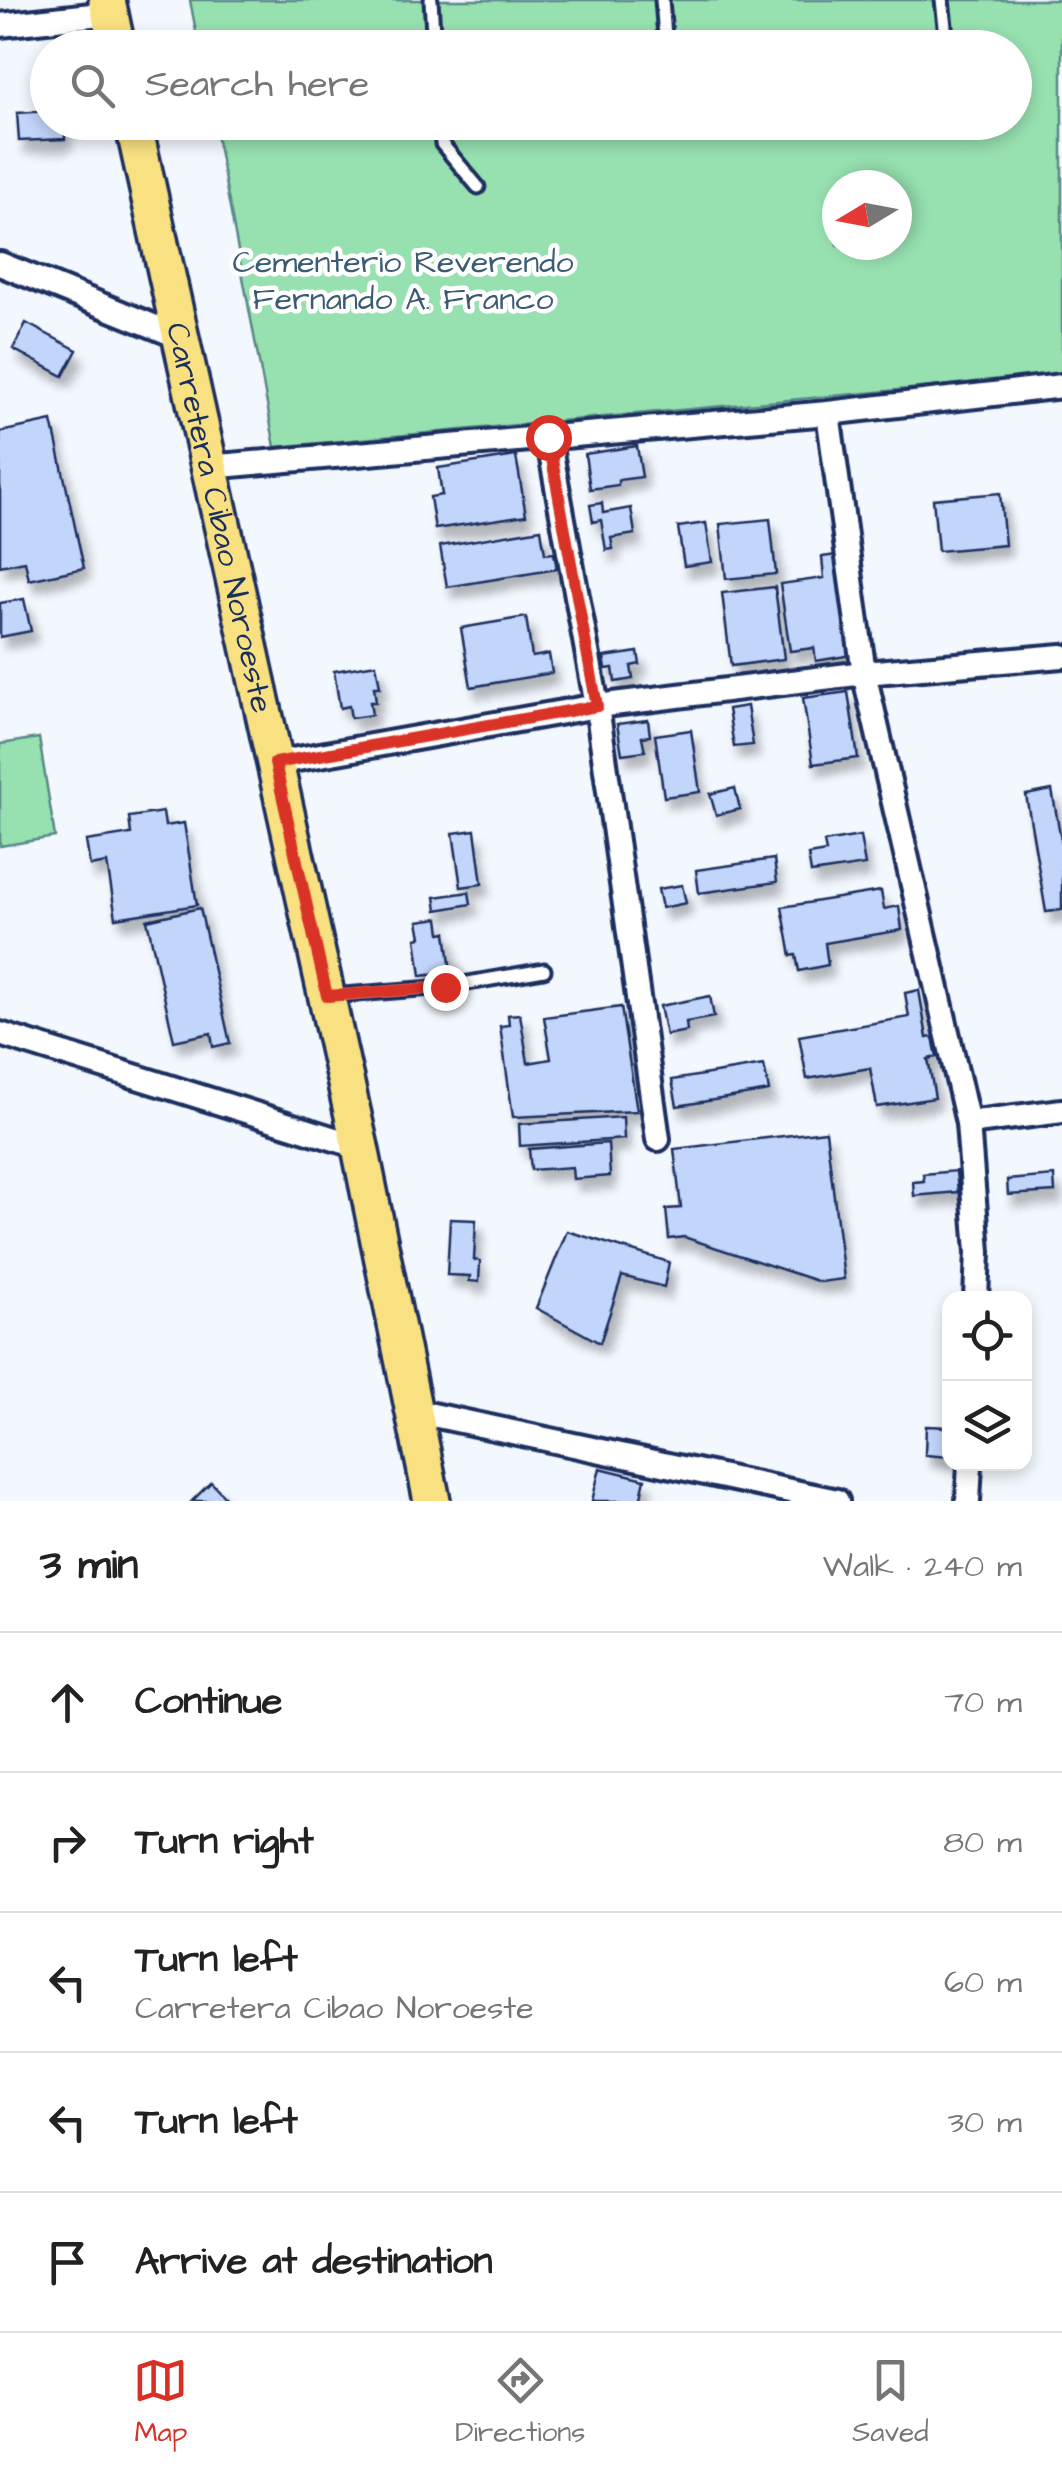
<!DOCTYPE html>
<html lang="en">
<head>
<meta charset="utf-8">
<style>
	:root { --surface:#fff; --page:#f6f6f6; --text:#222; --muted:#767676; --line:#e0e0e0; --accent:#d93025 }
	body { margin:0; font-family:"Architects Daughter",sans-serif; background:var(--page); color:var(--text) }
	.controls { position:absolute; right:30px; bottom:30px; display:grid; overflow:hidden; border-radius:20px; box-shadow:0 5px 15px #0003 }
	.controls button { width:90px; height:90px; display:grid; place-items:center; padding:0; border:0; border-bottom:2px solid var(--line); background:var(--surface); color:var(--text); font:50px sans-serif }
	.compass { position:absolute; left:822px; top:170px; width:90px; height:90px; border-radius:50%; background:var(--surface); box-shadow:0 5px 15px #0003; rotate:260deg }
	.stop { position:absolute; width:30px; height:30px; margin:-22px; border:8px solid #d93025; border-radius:50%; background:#fff }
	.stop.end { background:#d93025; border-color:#fff; box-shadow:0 2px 10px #0008 }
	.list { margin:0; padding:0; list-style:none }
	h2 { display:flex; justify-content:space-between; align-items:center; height:130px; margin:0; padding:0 40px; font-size:42px }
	h2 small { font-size:32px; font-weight:400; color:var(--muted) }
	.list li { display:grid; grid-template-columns:65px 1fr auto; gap:30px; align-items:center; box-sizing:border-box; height:140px; padding:0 40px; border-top:2px solid var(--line) }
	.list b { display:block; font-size:38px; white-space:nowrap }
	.list p { margin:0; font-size:32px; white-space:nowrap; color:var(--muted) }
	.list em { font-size:32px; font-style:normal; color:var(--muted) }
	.icon { flex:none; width:55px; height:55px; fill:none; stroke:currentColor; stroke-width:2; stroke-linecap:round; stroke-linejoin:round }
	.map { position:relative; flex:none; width:1062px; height:1501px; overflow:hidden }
	.search { position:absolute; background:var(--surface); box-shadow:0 5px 15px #0003; left:30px; right:30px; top:30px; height:110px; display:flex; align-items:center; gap:25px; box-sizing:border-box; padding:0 35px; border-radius:55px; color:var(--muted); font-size:38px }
	.sheet { height:830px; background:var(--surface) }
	nav { display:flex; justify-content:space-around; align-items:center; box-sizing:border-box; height:140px; border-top:2px solid var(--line); background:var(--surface); font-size:28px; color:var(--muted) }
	nav a { display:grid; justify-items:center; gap:5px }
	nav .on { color:var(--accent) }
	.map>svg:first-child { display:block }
</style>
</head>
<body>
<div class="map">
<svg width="1062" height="1501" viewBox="0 0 1062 1501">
	<defs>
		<filter id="shadow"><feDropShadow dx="6" dy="11" stdDeviation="5" flood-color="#0004"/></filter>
	</defs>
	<rect width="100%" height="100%" fill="#f3f7fe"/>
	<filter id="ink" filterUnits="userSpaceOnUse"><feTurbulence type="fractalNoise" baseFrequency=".01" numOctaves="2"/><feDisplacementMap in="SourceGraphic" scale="20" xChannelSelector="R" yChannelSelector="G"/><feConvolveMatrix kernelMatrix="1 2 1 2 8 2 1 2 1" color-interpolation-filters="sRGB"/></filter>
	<g filter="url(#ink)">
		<g fill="#97e0b0" stroke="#598887" stroke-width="2.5" fill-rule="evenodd">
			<path d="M190,0H1062V375L275,447L214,123L1014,122V48L199,47ZM837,185H897V245H837Z"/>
			<polygon points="39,738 55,837 0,846 0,744"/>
		</g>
		<g fill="#c2d5fb" stroke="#1b2f5e" stroke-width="2.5" filter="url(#shadow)">
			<polygon points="48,111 48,122 64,122 65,139 19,141 17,113"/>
			<polygon points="26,323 77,350 63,376 13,349"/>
			<polygon points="52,421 84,568 29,580 25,561 0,566 0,432"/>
			<polygon points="637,446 642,477 618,480 618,485 590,489 585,454"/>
			<polygon points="516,456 526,515 435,529 430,497 442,495 438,468"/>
			<polygon points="1000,493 1005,545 938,551 933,499"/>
			<polygon points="602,503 603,513 631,508 635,534 611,538 613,549 606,550 601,520 593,522 590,505"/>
			<polygon points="770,519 776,574 726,579 720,524"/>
			<polygon points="706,523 712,562 684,566 678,527"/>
			<polygon points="541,529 545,554 554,553 557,569 447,587 440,546"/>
			<polygon points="837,555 852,655 816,661 814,648 790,651 780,584 824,578 822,557"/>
			<polygon points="775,587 784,659 731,666 722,593"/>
			<polygon points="24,599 31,631 0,637 0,603"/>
			<polygon points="526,617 532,657 549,654 552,673 471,687 461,628"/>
			<polygon points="638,652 640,664 631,666 633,679 615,682 613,668 606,669 604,657"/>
			<polygon points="376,664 380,687 374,687 376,702 370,702 372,715 351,718 349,706 340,708 334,671"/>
			<polygon points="848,692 858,758 813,764 803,698"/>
			<polygon points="747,706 753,745 734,747 728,709"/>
			<polygon points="648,720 650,736 642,737 645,751 622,754 617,724"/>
			<polygon points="691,730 700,792 664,797 655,735"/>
			<polygon points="735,788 740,809 716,815 710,794"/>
			<polygon points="1052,790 1062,845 1062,910 1046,912 1026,795"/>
			<polygon points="163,812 165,826 184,823 197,905 116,918 107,863 90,866 86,841 131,834 129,817"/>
			<polygon points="475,830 482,884 461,887 453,833"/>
			<polygon points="860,836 865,865 811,873 808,855 826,852 824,842"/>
			<polygon points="774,859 777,882 699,893 696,870"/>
			<polygon points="682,885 686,903 662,908 658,889"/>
			<polygon points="881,891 884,909 899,906 902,930 825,943 828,965 799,971 796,955 791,956 782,907"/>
			<polygon points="469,892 471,904 437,910 435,897"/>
			<polygon points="200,908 230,1043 213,1047 211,1033 174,1041 147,920"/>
			<polygon points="439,918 441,933 446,932 451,972 421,976 416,938 421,937 418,921"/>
			<polygon points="919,990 927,1038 933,1037 937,1057 928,1059 935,1098 877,1107 870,1068 807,1079 799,1036 909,1017 905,993"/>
			<polygon points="710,996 714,1017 686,1022 687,1031 666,1035 660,1006"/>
			<polygon points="621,1007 637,1111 513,1117 500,1026 509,1025 508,1015 520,1014 528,1063 551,1059 544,1017"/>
			<polygon points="764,1065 769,1091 677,1106 672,1080"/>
			<polygon points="623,1117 624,1139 520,1146 519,1124"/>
			<polygon points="826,1131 844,1279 820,1282 684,1237 669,1239 666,1209 681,1208 674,1149"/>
			<polygon points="608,1143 610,1176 573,1179 572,1167 531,1170 529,1149"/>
			<polygon points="956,1171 958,1192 914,1196 913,1182 924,1181 923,1174"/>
			<polygon points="1054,1176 1055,1192 1008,1195 1007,1180"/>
			<polygon points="450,1219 476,1220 474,1260 480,1261 479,1282 469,1281 470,1276 447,1275"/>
			<polygon points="567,1231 669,1262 664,1287 622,1276 600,1343 536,1308"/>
			<polygon points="926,1426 950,1427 950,1457 925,1455"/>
			<polygon points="600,1468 645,1479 640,1501 592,1501"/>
			<polygon points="211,1482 229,1501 192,1501"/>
		</g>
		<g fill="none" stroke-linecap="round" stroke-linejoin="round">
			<defs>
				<g id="service">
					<polyline points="431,0 434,48"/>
					<polyline points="662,0 666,48"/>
					<polyline points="942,0 946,35"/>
					<polyline points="440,122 442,144 478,187"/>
					<polyline points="671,122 671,125"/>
					<polyline points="331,996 445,987 544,970"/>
				</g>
				<g id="minor">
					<polyline points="0,25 110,13"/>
					<polyline points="0,264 180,337"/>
					<polyline points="828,413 864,673 968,1123 978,1252 976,1298"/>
					<polyline points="548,437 597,706 658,1139"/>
					<polyline points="208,467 828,413 1062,386"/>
					<polyline points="275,763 597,706 864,673 1062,656"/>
					<polyline points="0,1034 360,1147"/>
					<polyline points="968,1123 1062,1111"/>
					<polyline points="414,1411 837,1501"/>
					<polyline points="968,1501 970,1464"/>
				</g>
				<g id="primary">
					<polyline points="107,0 117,48"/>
					<path id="s1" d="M133,122L360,1147L432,1501"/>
				</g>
			</defs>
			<use href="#service" stroke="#1b2f5e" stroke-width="19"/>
			<use href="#minor" stroke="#1b2f5e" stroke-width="30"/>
			<use href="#primary" stroke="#1b2f5e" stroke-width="42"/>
			<use href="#service" stroke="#fff" stroke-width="11"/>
			<use href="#minor" stroke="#fff" stroke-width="22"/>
			<use href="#primary" stroke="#f9e181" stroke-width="35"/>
		</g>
	</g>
	<g fill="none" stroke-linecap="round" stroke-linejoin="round" filter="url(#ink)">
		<polyline stroke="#d93025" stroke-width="12" points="445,987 327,996 275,763 597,706 548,437"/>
	</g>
	<g text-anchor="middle" stroke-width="9" stroke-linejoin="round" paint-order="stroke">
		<g font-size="32" fill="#3a5b72" stroke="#fff">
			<text x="403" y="272">Cementerio Reverendo<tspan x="403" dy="37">Fernando A. Franco</tspan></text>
		</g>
		<g font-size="32" fill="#1b2f5e" stroke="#fff">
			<text dy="11" stroke="none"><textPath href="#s1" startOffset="405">Carretera Cibao Noroeste</textPath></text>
		</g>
	</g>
</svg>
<div class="controls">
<button><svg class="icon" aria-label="locate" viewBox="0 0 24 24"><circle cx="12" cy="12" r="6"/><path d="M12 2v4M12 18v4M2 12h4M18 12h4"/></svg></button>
<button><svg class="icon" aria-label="layers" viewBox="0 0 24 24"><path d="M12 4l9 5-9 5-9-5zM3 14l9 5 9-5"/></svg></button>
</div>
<svg class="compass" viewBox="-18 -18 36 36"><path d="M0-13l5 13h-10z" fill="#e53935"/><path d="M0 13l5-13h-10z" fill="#767676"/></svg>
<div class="stop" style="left:548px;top:437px"></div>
<div class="stop end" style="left:445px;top:987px"></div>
<div class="search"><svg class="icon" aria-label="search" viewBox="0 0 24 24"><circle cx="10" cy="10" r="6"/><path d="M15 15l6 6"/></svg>Search here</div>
</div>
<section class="sheet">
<h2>3 min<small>Walk · 240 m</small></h2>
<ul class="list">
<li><svg class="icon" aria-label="ahead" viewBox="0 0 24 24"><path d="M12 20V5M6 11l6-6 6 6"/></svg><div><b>Continue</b></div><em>70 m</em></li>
<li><svg class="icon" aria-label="right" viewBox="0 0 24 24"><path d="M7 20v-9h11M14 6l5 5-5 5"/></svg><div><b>Turn right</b></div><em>80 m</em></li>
<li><svg class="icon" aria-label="left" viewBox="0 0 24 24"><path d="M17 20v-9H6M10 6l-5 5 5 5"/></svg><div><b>Turn left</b><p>Carretera Cibao Noroeste</p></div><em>60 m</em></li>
<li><svg class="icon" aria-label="left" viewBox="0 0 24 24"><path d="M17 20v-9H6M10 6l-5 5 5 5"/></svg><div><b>Turn left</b></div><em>30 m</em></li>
<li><svg class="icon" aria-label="arrive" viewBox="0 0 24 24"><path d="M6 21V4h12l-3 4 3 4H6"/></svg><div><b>Arrive at destination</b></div></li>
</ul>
</section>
<nav>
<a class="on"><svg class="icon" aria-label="map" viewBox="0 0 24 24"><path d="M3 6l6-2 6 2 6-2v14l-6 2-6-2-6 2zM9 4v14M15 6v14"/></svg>Map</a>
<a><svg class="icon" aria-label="directions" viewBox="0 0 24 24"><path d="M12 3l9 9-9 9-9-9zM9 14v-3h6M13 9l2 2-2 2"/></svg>Directions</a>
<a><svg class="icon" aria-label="saved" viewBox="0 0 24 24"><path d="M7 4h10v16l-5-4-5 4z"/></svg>Saved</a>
</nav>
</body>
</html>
